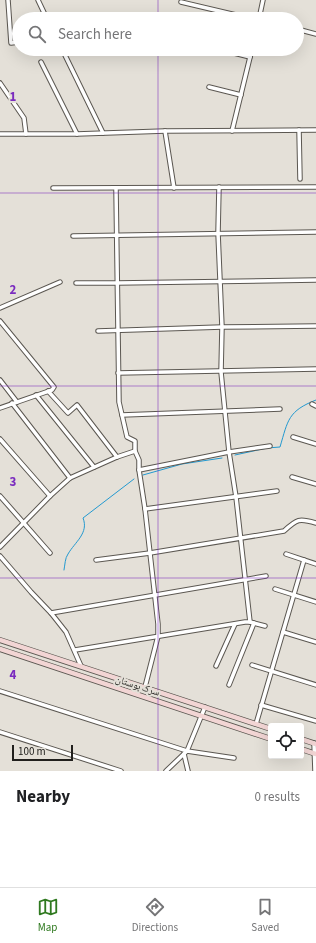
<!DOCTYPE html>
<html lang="en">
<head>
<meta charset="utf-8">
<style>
	:root { --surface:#fff; --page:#f6f6f6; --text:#202124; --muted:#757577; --line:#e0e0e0; --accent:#2f791f }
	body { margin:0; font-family:"Source Sans 3","Noto Naskh Arabic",sans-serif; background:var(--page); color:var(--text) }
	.controls { position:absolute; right:12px; bottom:12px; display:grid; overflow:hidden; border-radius:4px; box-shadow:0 4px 16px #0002 }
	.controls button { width:36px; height:36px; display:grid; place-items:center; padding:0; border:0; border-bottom:1px solid var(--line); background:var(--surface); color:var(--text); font:20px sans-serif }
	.scale { position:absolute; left:12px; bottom:10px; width:61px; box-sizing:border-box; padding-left:4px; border:2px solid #21201d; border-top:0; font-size:11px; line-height:14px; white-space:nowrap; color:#21201d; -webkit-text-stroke:3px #e4e0d8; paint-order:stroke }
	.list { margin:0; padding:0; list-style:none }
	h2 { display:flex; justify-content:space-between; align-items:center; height:52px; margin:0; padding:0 16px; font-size:17px }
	h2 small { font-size:13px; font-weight:400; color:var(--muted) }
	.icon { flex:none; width:22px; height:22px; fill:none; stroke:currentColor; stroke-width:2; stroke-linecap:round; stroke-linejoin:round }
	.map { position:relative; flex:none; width:316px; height:771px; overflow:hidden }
	.search { position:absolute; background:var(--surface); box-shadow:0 4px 16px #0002; left:12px; right:12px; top:12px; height:44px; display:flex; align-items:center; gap:10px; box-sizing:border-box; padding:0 14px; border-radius:22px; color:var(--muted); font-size:15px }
	.sheet { height:116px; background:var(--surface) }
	nav { display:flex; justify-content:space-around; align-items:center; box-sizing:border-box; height:56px; border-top:1px solid var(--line); background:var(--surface); font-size:11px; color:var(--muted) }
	nav a { display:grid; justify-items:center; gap:2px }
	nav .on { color:var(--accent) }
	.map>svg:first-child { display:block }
</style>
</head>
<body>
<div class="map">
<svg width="316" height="771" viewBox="0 0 316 771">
	<rect width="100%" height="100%" fill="#e4e0d8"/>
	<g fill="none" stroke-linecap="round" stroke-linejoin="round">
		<g stroke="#2399d0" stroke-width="1">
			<path d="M235,455L267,448L280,447C288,420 288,411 316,400"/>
			<polyline points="143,475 182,464 222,458"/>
			<path d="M64,570C65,565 65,558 68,554C75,542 89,533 83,518L134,479"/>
		</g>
		<defs>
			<g id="street">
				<polyline points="8,0 11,43 19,42"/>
				<polyline points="38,0 47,19"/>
				<polyline points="181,2 253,19"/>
				<polyline points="259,19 263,0"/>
				<polyline points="297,29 316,34"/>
				<polyline points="62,49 103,133"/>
				<polyline points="218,49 250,57"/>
				<polyline points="41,62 77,134"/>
				<polyline points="0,83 24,118 26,134"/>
				<polyline points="209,87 241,95"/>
				<polyline points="299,130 300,179"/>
				<polyline points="165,131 174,188"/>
				<polyline points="232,131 252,49"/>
				<polyline points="0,134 77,134 165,131 316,130"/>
				<polyline points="219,187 218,233 222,327 221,372 229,452 236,497 250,622"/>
				<polyline points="53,188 316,187"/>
				<polyline points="116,189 119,402 127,437 135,441 135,451 139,460 139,470 145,509 158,624 158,636 145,687"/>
				<polyline points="73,236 316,232"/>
				<polyline points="76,283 117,283 316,280"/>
				<polyline points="0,308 60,282"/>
				<polyline points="0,321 54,387 52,390 0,408"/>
				<polyline points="98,331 222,327 316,326"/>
				<polyline points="118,373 316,369"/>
				<polyline points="0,380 17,402"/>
				<polyline points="48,391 68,413 77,405 117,457"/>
				<polyline points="36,395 94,467"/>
				<polyline points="12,403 70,478"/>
				<polyline points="312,404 316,406"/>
				<polyline points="122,415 280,409"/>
				<polyline points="293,437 316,444"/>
				<polyline points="0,439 50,496"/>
				<polyline points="139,470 229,452 270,446"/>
				<polyline points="292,477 316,484"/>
				<polyline points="0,496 50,553"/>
				<polyline points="145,509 277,491"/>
				<polyline points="0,547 50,496 70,478 117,457 135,451"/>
				<polyline points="286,554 316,564"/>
				<polyline points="0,556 31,592 51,613 66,632 81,666"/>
				<path d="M96,560L150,553L284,531C297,519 299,518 316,523"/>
				<polyline points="275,589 316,602"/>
				<polyline points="51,613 266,576"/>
				<polyline points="283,632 316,642"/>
				<polyline points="75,650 245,622 250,622 265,626"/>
				<polyline points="252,665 316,685"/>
				<polyline points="216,666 235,624"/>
				<polyline points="229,685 254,623"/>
				<polyline points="0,691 187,751 234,758"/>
				<polyline points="261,705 316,721"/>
				<polyline points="256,724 304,560"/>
				<polyline points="0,732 121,771"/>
				<polyline points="314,743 315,771"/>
				<polyline points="184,754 188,771"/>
				<polyline points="166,771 187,751 205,707"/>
			</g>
			<g id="secondary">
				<polyline points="0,640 271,729"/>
				<polyline points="0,649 271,739"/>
				<polyline points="301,739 316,744"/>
				<polyline points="301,749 316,754"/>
			</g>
		</defs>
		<use href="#street" stroke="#5b5751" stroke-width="5.5"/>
		<use href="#secondary" stroke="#5b5751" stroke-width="6"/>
		<use href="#street" stroke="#fff" stroke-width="3.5"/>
		<use href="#secondary" stroke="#f2d5d4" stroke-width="4.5"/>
	</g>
	<path fill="none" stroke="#7b2cbf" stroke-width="1" stroke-opacity="0.55" d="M158,0V19M158,49V771M0,193H316M0,386H316M0,578H316"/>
	<g text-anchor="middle" stroke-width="4" stroke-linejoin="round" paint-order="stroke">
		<g font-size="10" fill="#21201d" stroke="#e4e0d8">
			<text transform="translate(138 685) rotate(18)" y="4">سرک بوستان</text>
		</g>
	</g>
	<g font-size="13" text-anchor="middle" font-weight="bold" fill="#7b2cbf" stroke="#e4e0d8" stroke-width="4" stroke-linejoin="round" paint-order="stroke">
		<text x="13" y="101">1</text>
		<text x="13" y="294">2</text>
		<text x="13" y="486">3</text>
		<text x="13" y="679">4</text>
	</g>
</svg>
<div class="controls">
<button><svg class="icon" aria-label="locate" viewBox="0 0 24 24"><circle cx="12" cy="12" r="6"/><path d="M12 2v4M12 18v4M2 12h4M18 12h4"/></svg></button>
</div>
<div class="scale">100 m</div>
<div class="search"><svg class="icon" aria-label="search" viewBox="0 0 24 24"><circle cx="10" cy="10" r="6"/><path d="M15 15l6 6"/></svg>Search here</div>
</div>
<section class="sheet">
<h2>Nearby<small>0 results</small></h2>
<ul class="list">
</ul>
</section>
<nav>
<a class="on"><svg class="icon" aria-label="map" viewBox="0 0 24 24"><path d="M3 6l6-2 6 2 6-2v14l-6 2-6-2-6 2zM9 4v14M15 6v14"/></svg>Map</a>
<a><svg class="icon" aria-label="directions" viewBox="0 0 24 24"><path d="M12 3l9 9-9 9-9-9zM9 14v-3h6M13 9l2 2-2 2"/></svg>Directions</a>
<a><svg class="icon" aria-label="saved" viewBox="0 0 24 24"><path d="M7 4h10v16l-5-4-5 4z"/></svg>Saved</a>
</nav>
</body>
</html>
